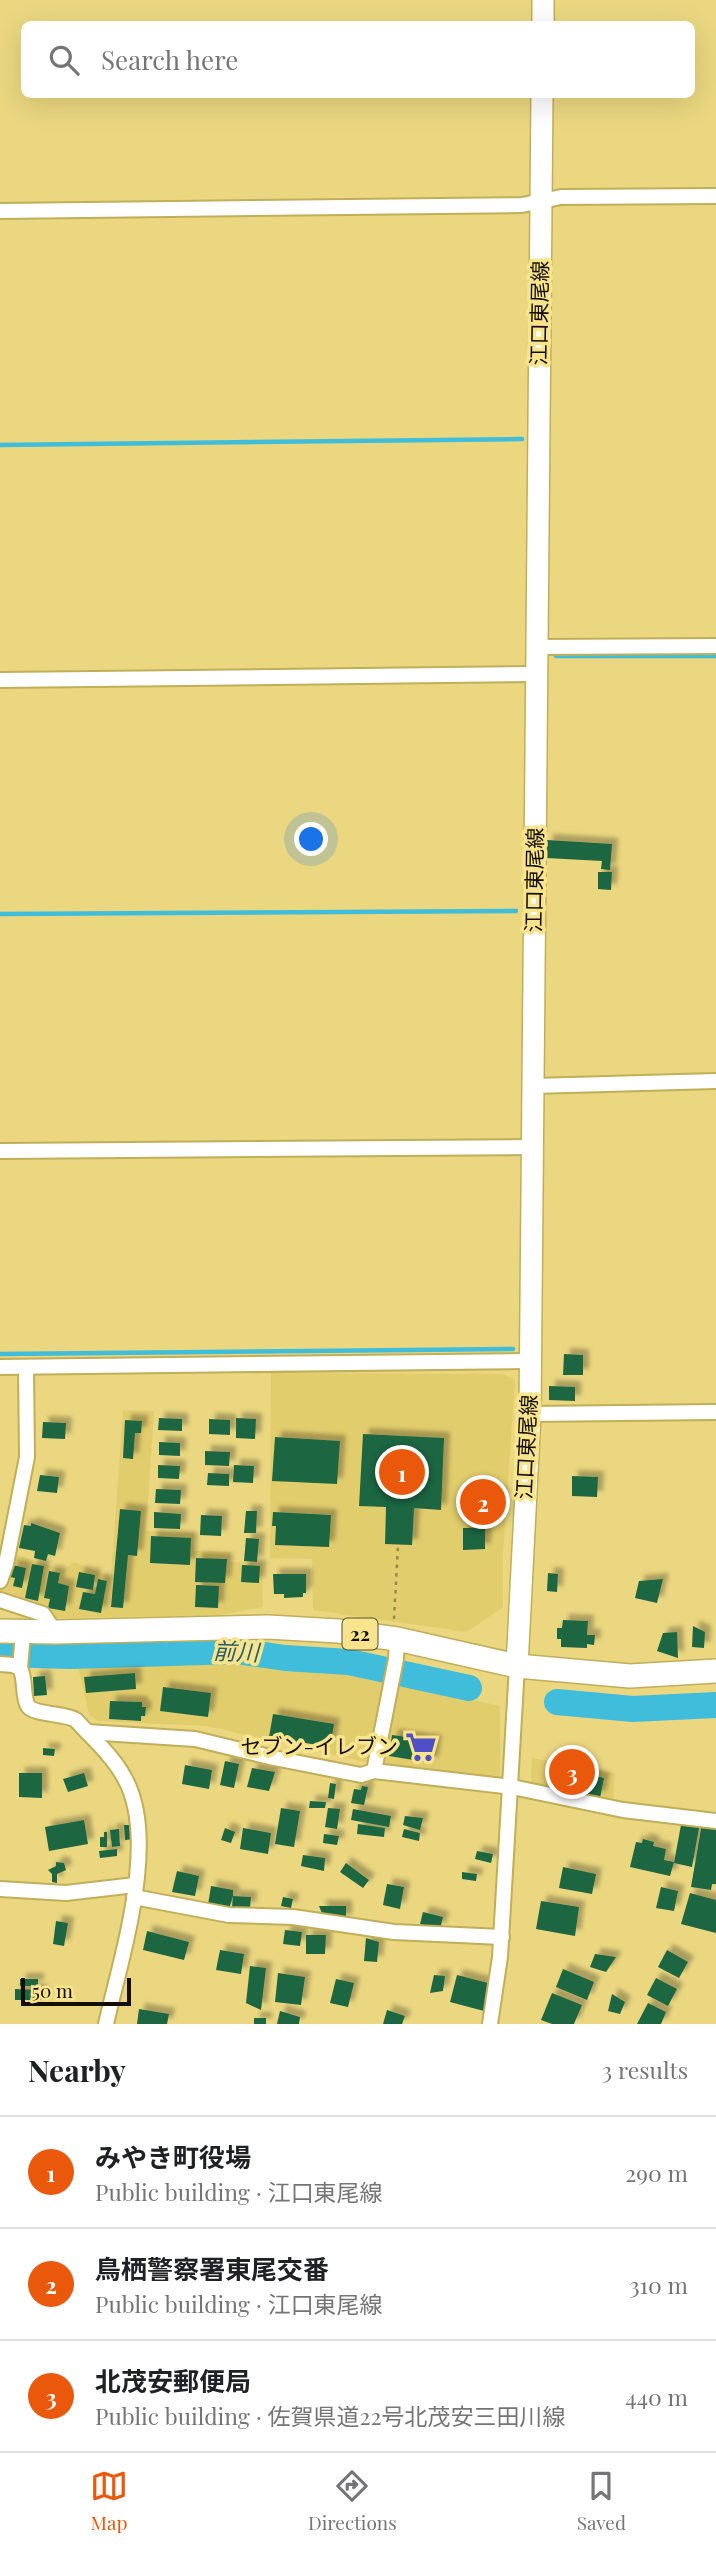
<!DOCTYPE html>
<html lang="en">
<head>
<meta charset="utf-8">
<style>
	:root { --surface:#fff; --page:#f6f6f6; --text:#202124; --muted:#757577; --line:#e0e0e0; --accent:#ea580c }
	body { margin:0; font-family:"Playfair Display","Noto Sans JP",serif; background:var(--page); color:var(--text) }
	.scale { position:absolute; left:21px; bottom:18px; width:110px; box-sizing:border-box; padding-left:7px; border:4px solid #140e00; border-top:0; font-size:19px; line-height:24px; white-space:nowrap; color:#140e00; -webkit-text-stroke:5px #f7e48d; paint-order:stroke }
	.you { position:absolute; left:312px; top:840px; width:24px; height:24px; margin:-18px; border:5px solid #fff; border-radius:50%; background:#1a73e8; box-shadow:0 0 0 10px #1a73e833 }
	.badge { display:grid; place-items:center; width:46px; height:46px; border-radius:50%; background:var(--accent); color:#fff; font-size:23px; font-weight:700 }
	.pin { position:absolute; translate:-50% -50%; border:4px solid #fff; box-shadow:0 2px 7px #0006 }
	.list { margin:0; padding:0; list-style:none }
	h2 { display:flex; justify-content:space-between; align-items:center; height:91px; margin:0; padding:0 28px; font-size:30px }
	h2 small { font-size:23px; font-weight:400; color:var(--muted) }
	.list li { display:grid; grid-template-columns:46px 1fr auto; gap:21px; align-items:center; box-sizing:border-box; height:112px; padding:0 28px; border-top:2px solid var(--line) }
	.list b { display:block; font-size:26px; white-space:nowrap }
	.list p { margin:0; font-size:23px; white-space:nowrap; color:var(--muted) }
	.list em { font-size:23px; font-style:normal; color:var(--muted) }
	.icon { flex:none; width:38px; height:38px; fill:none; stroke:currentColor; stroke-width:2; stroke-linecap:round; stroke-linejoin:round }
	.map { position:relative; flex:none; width:716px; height:2024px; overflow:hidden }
	.search { position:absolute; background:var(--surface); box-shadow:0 7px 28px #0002; left:21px; right:21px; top:21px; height:77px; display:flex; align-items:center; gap:18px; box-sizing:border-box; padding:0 24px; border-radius:10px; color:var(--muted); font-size:26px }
	.sheet { height:427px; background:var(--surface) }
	nav { display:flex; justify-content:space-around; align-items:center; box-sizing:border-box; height:98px; border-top:2px solid var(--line); background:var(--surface); font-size:19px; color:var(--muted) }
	nav a { display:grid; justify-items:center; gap:4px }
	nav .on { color:var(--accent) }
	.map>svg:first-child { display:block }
</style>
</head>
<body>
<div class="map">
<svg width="716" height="2024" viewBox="0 0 716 2024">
	<defs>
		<filter id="shadow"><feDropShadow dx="6" dy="-6" stdDeviation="2" flood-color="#0004"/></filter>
	</defs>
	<rect width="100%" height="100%" fill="#ead780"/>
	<g fill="#e2cd6d">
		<polygon points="271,1373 502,1374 515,1379 503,1555 503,1607 467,1632 313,1610 312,1559 270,1558"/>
		<polygon points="123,1410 154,1411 146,1531 194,1533 194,1551 230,1552 230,1562 262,1563 263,1607 219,1615 57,1618 0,1595 0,1555 13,1554 63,1570 74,1562 111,1577"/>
		<polygon points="234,1657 260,1662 346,1670 500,1706 500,1780 365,1762 207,1726 98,1721 89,1714 77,1662"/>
		<polygon points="532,1758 615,1773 613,1803 531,1788"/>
	</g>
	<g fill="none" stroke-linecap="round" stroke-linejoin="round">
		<g stroke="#3fbddb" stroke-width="4.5">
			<polyline points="0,445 522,439"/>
			<polyline points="556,656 716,656"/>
			<polyline points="0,914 516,911"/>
			<polyline points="0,1354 513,1349"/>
		</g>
		<g stroke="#3fbddb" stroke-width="26">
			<polyline points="0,1654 71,1656 237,1651 285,1658 349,1662 469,1688"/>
			<polyline points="557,1702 633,1709 716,1705"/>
		</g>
	</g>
	<g fill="#1f6642" filter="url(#shadow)">
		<polygon points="547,840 612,844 610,870 601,869 602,861 546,858"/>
		<polygon points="598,872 612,872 611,890 598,889"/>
		<polygon points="564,1354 583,1355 583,1375 563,1375"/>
		<polygon points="549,1386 575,1387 575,1401 549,1400"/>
		<polygon points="159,1418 182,1419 182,1431 158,1430"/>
		<polygon points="236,1418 256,1419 255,1439 236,1438"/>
		<polygon points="209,1419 230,1420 230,1435 209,1434"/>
		<polygon points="125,1420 142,1421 141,1433 135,1433 133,1459 123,1458"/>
		<polygon points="43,1422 66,1423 65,1439 42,1438"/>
		<polygon points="363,1434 444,1438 441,1510 414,1508 412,1545 385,1544 386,1507 359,1506"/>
		<polygon points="275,1437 340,1441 337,1484 272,1481"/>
		<polygon points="159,1442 180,1443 180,1456 159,1455"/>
		<polygon points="205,1451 230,1452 229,1466 205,1465"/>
		<polygon points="158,1465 180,1466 179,1479 158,1478"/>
		<polygon points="234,1465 254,1466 253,1483 233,1482"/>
		<polygon points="208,1473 229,1474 229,1486 207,1485"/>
		<polygon points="40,1475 59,1477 57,1493 37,1491"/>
		<polygon points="572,1476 598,1477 597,1497 572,1496"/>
		<polygon points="156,1489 181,1490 180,1504 155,1503"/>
		<rect x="465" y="1493" width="36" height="20"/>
		<polygon points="120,1509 141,1511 137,1556 128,1555 123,1608 111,1607"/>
		<polygon points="246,1511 257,1511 256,1533 244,1533"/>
		<polygon points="154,1512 181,1514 180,1529 154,1528"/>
		<polygon points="273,1512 331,1515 329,1547 275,1545 276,1526 272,1526"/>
		<polygon points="201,1515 222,1516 221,1536 200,1535"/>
		<polygon points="31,1523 60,1533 55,1556 48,1554 46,1561 34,1558 35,1551 19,1548 24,1525 31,1526"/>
		<polygon points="463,1528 485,1528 485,1549 463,1550"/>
		<polygon points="151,1536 191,1538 190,1565 150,1563"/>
		<polygon points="246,1538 259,1539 257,1562 244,1561"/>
		<polygon points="196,1558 227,1559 225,1583 195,1582"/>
		<polygon points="32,1564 44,1566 38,1601 25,1598"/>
		<polygon points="12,1565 26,1568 22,1588 13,1586 15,1578 10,1577"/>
		<polygon points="242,1565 260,1566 259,1583 241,1582"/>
		<polygon points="49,1571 60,1573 58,1583 69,1586 65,1611 48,1608 50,1599 44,1598"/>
		<polygon points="79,1572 95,1575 93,1590 76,1587"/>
		<polygon points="548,1573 558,1574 557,1592 547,1591"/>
		<polygon points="273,1574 306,1574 306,1593 303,1593 303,1597 284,1598 284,1594 274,1594"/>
		<polygon points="98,1579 107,1581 101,1613 79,1609 83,1592 95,1594"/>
		<polygon points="663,1579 657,1603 635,1598 639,1581"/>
		<polygon points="196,1585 219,1586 218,1608 195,1607"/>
		<polygon points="563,1620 588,1621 587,1635 595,1635 594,1645 587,1644 587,1648 561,1647 561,1639 557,1639 557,1628 562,1628"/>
		<polygon points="693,1626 705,1632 704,1648 692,1647"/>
		<polygon points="677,1632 678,1658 657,1651 663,1633"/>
		<polygon points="135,1673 136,1689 86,1693 84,1677"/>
		<polygon points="45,1676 47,1695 34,1696 33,1677"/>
		<polygon points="163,1687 211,1693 208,1717 160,1711"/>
		<polygon points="110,1701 142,1702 142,1707 146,1707 145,1716 141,1716 141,1721 109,1719"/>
		<polygon points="273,1714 334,1724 330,1747 269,1737"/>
		<polygon points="392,1735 436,1741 432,1763 389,1756"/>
		<polygon points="43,1748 55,1749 54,1756 43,1755"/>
		<polygon points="225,1761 239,1764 234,1788 220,1785"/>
		<polygon points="185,1765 212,1770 209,1789 182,1784"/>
		<polygon points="252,1768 275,1772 269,1791 247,1787"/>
		<polygon points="561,1768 604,1778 600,1798 557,1788"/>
		<polygon points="19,1773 42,1773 42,1798 19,1797"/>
		<polygon points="84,1773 88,1786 68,1792 63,1779"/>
		<polygon points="330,1783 336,1784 334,1799 328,1798"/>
		<polygon points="362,1786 368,1787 364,1805 351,1803 354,1789 361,1790"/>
		<polygon points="310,1801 326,1802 325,1808 309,1808"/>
		<polygon points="281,1808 300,1811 294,1847 275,1844"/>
		<polygon points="328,1808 340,1809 337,1829 325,1827"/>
		<polygon points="353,1809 391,1816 389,1827 351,1820"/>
		<polygon points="405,1816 423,1818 420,1830 403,1825"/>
		<polygon points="84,1820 88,1844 49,1851 45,1827"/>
		<polygon points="702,1823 716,1825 716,1884 712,1884 711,1890 691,1887"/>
		<polygon points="358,1824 385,1828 384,1837 357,1834"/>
		<polygon points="124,1825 136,1825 136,1839 125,1840"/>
		<polygon points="681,1825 699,1828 692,1867 674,1863"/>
		<polygon points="225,1828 235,1832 231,1843 221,1840"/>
		<polygon points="243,1828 271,1833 268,1854 240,1849"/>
		<polygon points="119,1829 120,1846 112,1847 110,1830"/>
		<polygon points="404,1829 420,1833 419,1841 402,1837"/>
		<polygon points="104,1832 107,1832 107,1847 100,1847 100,1837 104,1837"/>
		<polygon points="324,1834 339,1836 337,1845 323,1843"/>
		<polygon points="643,1839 654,1842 653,1846 666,1849 664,1860 674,1862 670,1876 630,1867 636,1842 642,1843"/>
		<polygon points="117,1849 117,1856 100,1858 99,1851"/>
		<polygon points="477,1851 493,1854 491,1863 475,1859"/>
		<polygon points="303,1855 325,1858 324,1871 301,1866"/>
		<polygon points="56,1862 64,1863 66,1870 57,1874 57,1883 52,1882 52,1874 48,1870 56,1866"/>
		<polygon points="346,1863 369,1880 363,1888 340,1872"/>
		<polygon points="563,1867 596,1874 592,1894 559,1888"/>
		<polygon points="177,1871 199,1876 195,1896 172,1892"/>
		<polygon points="462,1872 477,1874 476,1881 462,1879"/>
		<polygon points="387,1884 404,1887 400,1909 383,1905"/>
		<polygon points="211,1886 233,1890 233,1896 251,1897 250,1908 232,1907 233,1896 229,1909 208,1905"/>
		<polygon points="661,1887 678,1891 674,1911 656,1908"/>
		<polygon points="690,1893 716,1900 716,1933 681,1924"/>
		<polygon points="283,1897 293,1899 291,1908 281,1906"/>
		<polygon points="541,1901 579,1907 575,1936 536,1929"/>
		<polygon points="319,1906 346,1906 346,1920 325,1921"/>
		<polygon points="423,1912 443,1917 440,1929 420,1924"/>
		<polygon points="56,1921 68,1923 64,1946 53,1944"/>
		<polygon points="285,1930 302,1932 300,1946 283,1944"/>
		<polygon points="147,1931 189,1942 184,1960 143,1950"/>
		<polygon points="306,1935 326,1935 325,1954 306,1954"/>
		<polygon points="366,1938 379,1942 377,1962 364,1961"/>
		<polygon points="220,1950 244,1954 241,1974 216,1970"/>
		<polygon points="667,1950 688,1962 679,1978 658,1967"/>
		<polygon points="595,1954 616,1957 606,1972 590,1967"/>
		<polygon points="250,1966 266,1968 261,2010 246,2003"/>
		<polygon points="563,1969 594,1982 587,2000 556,1987"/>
		<polygon points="278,1973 305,1977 301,2005 275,2002"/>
		<polygon points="434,1975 445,1976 443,1991 430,1993"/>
		<polygon points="457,1975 492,1984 484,2011 450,2002"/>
		<polygon points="656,1978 677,1989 668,2006 647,1995"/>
		<rect x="20" y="1979" width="18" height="7"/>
		<polygon points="336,1979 354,1983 348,2007 330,2003"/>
		<polygon points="15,1989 41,1990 41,2000 15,2000"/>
		<polygon points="552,1993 582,2005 574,2024 552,2024 541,2020"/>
		<polygon points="612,1994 625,2002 620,2014 608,2011"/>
		<polygon points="648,2003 666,2012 661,2024 637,2024"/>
		<polygon points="139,2009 169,2014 167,2024 137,2024"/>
		<polygon points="387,2010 405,2016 402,2024 383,2024"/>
		<polygon points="280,2011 300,2017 299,2024 277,2024"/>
		<rect x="254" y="2018" width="12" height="6"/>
	</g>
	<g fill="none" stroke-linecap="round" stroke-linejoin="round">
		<defs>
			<g id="minor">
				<polyline points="0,211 522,205 561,197 716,196"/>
				<polyline points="537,647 716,646"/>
				<polyline points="0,680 537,674"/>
				<polyline points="533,1086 716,1081"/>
				<polyline points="0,1151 533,1147"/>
				<polyline points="0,1367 530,1361"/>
				<polyline points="530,1414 716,1412"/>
				<polyline points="0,1581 6,1564 27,1457 26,1367"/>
				<polyline points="0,1600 43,1614 55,1632"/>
				<path d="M0,1664L13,1665L20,1668C26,1679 22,1696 28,1706C34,1715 65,1713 76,1720C92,1738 112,1755 124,1777C160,1839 121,1957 106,2024"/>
				<polyline points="20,1668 23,1633"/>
				<polyline points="87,1732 195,1739 274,1758 361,1775 374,1771 512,1787 623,1810 716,1821"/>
				<polyline points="374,1771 396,1659 397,1639"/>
				<polyline points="0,1889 66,1893 135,1885"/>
				<polyline points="134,1897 229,1915 293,1917 394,1932 502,1937"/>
				<polyline points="490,2024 500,1957 517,1666"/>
			</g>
			<g id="secondary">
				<polyline points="543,24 543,0"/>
				<polyline points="517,1666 530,1414 542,94"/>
			</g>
			<polyline id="primary" points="0,1631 55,1632 268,1627 338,1631 397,1639 517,1666 630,1676 716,1671"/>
		</defs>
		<use href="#minor" stroke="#c1ae58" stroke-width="18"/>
		<use href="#secondary" stroke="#c1ae58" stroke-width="24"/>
		<use href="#primary" stroke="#c1ae58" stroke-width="26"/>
		<polyline stroke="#988a4f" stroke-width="2.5" stroke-dasharray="3.5 5" stroke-linecap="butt" points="394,1619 398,1546"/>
		<use href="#minor" stroke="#fff" stroke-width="14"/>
		<use href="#secondary" stroke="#fff" stroke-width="21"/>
		<use href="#primary" stroke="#fff" stroke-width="23"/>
	</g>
	<defs>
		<symbol id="supermarket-bare" viewBox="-9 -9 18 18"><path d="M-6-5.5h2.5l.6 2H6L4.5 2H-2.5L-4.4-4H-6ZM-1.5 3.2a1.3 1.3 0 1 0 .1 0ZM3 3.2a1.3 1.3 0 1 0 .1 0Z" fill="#4f50c7" stroke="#f7e48d" stroke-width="2.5" paint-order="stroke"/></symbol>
	</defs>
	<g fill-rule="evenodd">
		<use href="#supermarket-bare" x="399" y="1725" width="44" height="44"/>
	</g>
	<g text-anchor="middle" stroke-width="7" stroke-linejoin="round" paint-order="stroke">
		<rect fill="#f7e48d" stroke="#584e2a" stroke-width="2" x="342.5" y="1618.5" width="35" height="31" rx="5"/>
		<g font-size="19" font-weight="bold" fill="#140e00">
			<text x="360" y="1641">22</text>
		</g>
		<g font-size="21" fill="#140e00" stroke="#f7e48d">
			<text transform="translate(540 313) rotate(-89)" y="7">江口東尾線</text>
			<text transform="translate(535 880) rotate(-89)" y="7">江口東尾線</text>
			<text transform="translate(527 1447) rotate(-87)" y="7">江口東尾線</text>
		</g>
		<g font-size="21" fill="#140e00" stroke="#f7e48d" text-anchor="end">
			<text x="398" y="1754">セブン-イレブン</text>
		</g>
		<g font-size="23" font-style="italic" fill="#2a5d6a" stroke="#f7e48d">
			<text transform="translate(236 1652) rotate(2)" y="8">前川</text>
		</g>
	</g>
</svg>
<div class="scale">50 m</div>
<div class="you"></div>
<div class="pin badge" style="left:402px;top:1472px">1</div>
<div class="pin badge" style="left:483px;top:1502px">2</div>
<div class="pin badge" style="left:572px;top:1772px">3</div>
<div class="search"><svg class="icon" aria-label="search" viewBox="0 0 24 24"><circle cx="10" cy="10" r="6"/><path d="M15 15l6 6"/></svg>Search here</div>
</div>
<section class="sheet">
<h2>Nearby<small>3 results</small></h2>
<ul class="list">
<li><span class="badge">1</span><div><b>みやき町役場</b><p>Public building · 江口東尾線</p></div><em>290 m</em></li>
<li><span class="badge">2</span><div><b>鳥栖警察署東尾交番</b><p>Public building · 江口東尾線</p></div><em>310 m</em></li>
<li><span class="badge">3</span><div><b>北茂安郵便局</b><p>Public building · 佐賀県道22号北茂安三田川線</p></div><em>440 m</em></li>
</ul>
</section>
<nav>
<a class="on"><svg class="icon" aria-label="map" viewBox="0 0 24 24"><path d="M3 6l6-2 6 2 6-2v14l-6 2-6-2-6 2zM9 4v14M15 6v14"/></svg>Map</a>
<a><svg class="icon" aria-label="directions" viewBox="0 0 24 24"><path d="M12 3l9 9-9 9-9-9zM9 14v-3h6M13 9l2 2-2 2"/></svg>Directions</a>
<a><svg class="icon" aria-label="saved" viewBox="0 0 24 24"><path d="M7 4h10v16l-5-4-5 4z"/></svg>Saved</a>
</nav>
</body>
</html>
